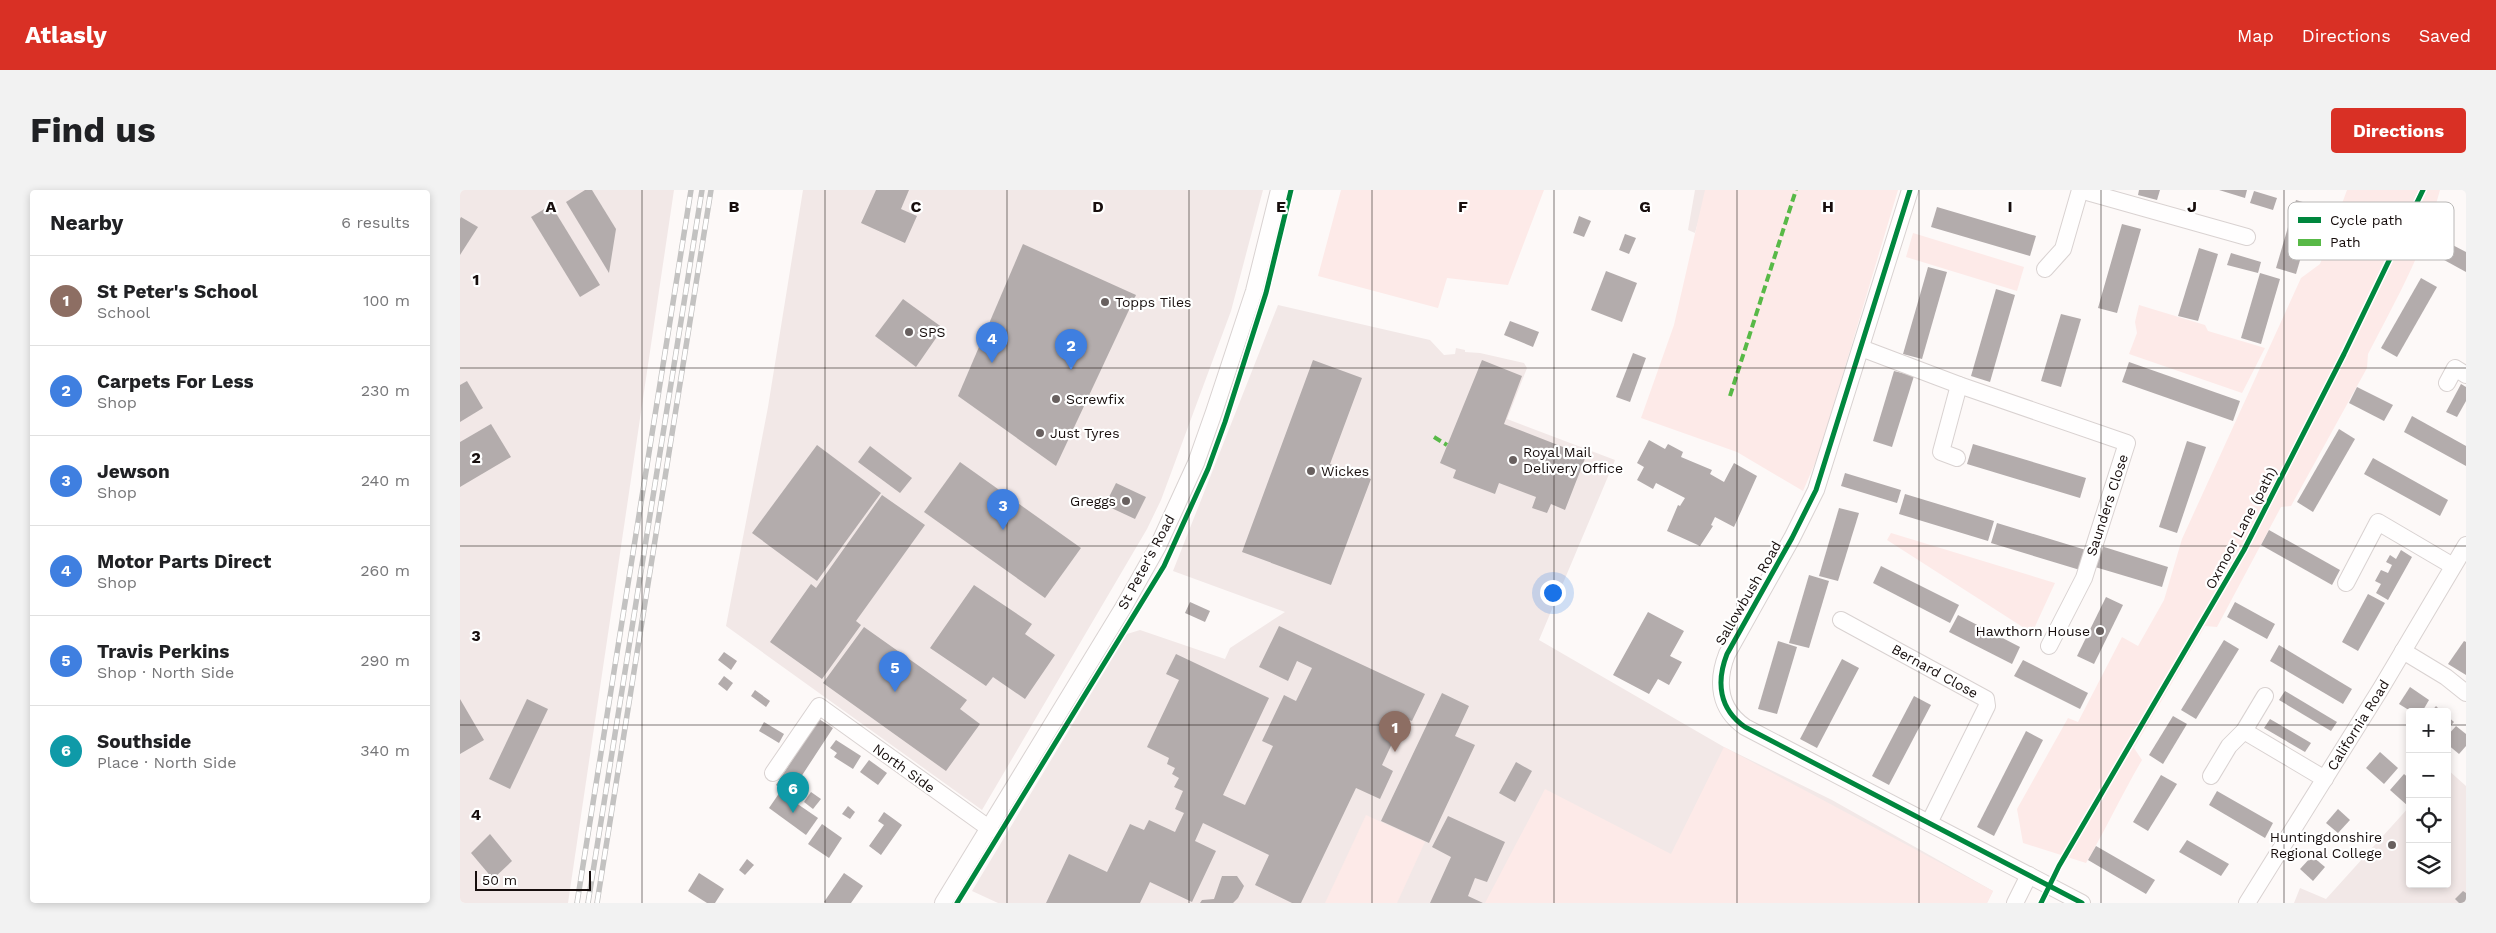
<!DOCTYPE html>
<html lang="en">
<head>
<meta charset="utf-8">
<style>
	:root { --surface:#fff; --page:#f2f2f2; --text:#202124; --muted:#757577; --line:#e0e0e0; --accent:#d93025 }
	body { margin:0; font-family:"Work Sans",sans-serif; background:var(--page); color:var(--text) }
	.controls { position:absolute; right:15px; bottom:15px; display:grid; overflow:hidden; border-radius:5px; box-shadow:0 2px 8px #0003 }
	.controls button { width:45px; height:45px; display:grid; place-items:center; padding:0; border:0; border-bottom:1px solid var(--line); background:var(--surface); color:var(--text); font:25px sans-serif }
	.scale { position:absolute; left:15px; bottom:12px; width:116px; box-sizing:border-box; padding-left:5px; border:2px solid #170e0d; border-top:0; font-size:14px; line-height:18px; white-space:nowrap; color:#170e0d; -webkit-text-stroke:4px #fff; paint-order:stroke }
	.you { position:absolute; left:1092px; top:402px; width:18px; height:18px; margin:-12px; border:4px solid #fff; border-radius:50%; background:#1a73e8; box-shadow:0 0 0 8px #1a73e833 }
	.badge { display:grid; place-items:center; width:32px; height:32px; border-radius:50%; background:var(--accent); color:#fff; font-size:16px; font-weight:700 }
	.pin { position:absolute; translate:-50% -41px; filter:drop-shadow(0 1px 2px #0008) }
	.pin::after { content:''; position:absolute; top:26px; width:18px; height:15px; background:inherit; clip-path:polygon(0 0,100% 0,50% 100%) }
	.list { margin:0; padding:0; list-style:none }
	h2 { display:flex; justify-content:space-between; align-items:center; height:65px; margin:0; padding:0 20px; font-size:21px }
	h2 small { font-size:16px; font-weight:400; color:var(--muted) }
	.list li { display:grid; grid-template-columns:32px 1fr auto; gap:15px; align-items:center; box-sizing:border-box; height:90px; padding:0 20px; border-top:1px solid var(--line) }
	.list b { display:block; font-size:19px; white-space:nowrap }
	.list p { margin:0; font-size:16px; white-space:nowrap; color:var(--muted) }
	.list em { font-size:16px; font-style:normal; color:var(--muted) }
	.icon { flex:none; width:28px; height:28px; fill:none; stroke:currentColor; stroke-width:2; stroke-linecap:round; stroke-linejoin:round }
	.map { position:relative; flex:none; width:2006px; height:713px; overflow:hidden; border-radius:5px }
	header { display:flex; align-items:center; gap:30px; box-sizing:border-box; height:70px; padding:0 25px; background:var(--accent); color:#fff }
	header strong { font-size:24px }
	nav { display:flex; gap:28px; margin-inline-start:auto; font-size:18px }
	.intro { display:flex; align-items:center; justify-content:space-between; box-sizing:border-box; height:120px; padding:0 30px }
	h1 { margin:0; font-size:35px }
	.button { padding:12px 22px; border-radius:5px; background:var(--accent); color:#fff; font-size:18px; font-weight:700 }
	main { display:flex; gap:30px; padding:0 30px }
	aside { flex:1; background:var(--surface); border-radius:5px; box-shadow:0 2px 8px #0003 }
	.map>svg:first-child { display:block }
</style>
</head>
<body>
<header>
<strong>Atlasly</strong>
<nav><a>Map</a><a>Directions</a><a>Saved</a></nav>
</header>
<div class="intro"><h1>Find us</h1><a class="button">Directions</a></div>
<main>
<aside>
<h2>Nearby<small>6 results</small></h2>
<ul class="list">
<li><span class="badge" style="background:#8d6e63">1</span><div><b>St Peter's School</b><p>School</p></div><em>100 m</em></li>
<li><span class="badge" style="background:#3f7fe0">2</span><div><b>Carpets For Less</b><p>Shop</p></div><em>230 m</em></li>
<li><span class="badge" style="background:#3f7fe0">3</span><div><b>Jewson</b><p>Shop</p></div><em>240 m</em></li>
<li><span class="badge" style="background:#3f7fe0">4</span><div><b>Motor Parts Direct</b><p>Shop</p></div><em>260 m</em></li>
<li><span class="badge" style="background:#3f7fe0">5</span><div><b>Travis Perkins</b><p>Shop · North Side</p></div><em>290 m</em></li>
<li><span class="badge" style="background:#0f9aa8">6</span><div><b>Southside</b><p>Place · North Side</p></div><em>340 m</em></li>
</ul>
</aside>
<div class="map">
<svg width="2006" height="713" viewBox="0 0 2006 713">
	<rect width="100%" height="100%" fill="#fdf9f8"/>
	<g fill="#f2e8e7">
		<polygon points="0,0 214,0 108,713 0,713"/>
		<polygon points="343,0 803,0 771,121 701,310 687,339 522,620 266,436 308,217"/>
		<polygon points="1235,0 1247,0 1235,43 1228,40"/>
		<polygon points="818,115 970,150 984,165 995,164 996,158 1005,160 1005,162 1020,163 1064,173 1067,178 1047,229 1155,270 1079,450 1264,557 1372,610 1533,701 1527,713 538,713 512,701 667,444 680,440 765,469 770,458 825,422 713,381"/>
		<polygon points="1987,579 2006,596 2006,713 1834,713 1840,698 1866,709 1950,616 1950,694 1987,694"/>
	</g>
	<g fill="#fdeae8">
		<polygon points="881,0 1084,0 1048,95 987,88 978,118 858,86"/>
		<polygon points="1245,0 1438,0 1359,264 1343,301 1277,262 1181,228 1214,135"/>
		<path d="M1887,0H1980C1965,59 1936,110 1908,164L1907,178L1831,316L1821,317L1757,437L1745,436L1674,558L1682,570C1662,604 1646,639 1626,673L1563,653L1557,619L1608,528L1618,532L1662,447L1678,456L1704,410L1722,349L1841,88L1860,74Z"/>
		<polygon points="1453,43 1564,77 1557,101 1446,67"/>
		<polygon points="1679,115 1745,135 1748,141 1805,158 1782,203 1669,164 1677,143 1675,132"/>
		<polygon points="1431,343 1595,393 1572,443 1427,350"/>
		<polygon points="1264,557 1533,701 1527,713 1025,713 1085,599 1211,664"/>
		<polygon points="906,625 965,652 937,713 865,713"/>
	</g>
	<g fill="#b3acac">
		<polygon points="125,0 132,0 156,39 149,83 106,12"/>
		<polygon points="416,0 449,0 441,19 457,26 445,53 401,33"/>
		<polygon points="1679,0 1700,0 1697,10 1678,5"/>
		<polygon points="1759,0 1787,0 1785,8"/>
		<polygon points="1794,1 1817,8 1813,20 1790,13"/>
		<polygon points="1836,10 1856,16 1836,84 1816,78"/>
		<polygon points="91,15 140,95 120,107 71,27"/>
		<polygon points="1477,17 1576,46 1570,66 1471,37"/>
		<polygon points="1119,26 1131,31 1124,47 1113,43"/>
		<polygon points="1,27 18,37 0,65 0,29"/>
		<polygon points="1662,34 1681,39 1657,123 1638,118"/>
		<polygon points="1165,44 1176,48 1169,64 1159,60"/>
		<polygon points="1983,50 2006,62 2006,82 1975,65"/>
		<polygon points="563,54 676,105 596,276 498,206"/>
		<polygon points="1739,58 1758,64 1738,131 1718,126"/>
		<polygon points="1771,63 1801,72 1798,83 1767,75"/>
		<polygon points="1468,77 1487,82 1462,169 1443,164"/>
		<polygon points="1146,81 1177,93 1162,132 1131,120"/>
		<polygon points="1800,83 1820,89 1801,154 1781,148"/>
		<polygon points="1961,88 1977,97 1937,167 1921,158"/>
		<polygon points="1536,99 1555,105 1530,192 1511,186"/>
		<polygon points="443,109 483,138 456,177 415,146"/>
		<polygon points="1601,124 1621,129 1601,197 1581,191"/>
		<polygon points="1050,131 1079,142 1073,157 1044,145"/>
		<polygon points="1173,163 1186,168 1170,212 1156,207"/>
		<polygon points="853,170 902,188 870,274 911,289 871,395 782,362"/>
		<polygon points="1022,170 1062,186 1044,234 1126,266 1105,320 1091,314 1087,323 1072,318 1076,307 1039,293 1035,304 993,288 996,280 980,273"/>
		<polygon points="1669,172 1780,211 1773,231 1662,192"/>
		<polygon points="1434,181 1454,186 1432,257 1413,251"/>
		<polygon points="7,191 23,218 0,232 0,195"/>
		<polygon points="2001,194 2006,197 2006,211 1997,227 1986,222"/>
		<polygon points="1897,197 1933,215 1924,231 1889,213"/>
		<polygon points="1952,226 2006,256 2006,276 1944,242"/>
		<polygon points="31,234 51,267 0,297 0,252"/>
		<polygon points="1879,239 1895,249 1853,322 1837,312"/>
		<polygon points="1189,250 1205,259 1208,254 1223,262 1221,267 1252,280 1250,284 1264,292 1274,273 1297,286 1274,337 1255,327 1251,335 1253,336 1240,356 1207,341 1218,315 1220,316 1225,308 1196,293 1193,299 1177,290 1184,277 1177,273"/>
		<polygon points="1727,251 1746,257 1717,343 1699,337"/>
		<polygon points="1513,254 1626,288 1620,308 1507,274"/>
		<polygon points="357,255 421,303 357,391 292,343"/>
		<polygon points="410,256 452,288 440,303 398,272"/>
		<polygon points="1913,268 1988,310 1980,326 1904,284"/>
		<polygon points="500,272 621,358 585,408 464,322"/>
		<polygon points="1385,283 1441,300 1437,313 1381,296"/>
		<polygon points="656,293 686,307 675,329 645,315"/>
		<polygon points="1445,304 1534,331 1528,351 1439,324"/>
		<polygon points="422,305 465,335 396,431 401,435 362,489 310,452 351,394 356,398"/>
		<polygon points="1379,318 1399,323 1378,391 1359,386"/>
		<polygon points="1537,333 1626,360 1620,380 1531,353"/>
		<polygon points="1809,340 1880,380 1872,395 1801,355"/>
		<polygon points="1641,356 1708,377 1702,397 1635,377"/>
		<polygon points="1941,360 1952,367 1928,410 1916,403 1921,394 1915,391 1921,380 1928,383 1932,375 1926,372 1930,365 1936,369"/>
		<polygon points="1421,376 1499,415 1490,433 1413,393"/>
		<polygon points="1349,385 1369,391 1349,458 1329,453"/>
		<polygon points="514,395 572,434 565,444 595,465 565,509 533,487 526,496 470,458"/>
		<polygon points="1908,404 1925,413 1898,461 1882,452"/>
		<polygon points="1646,407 1663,415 1634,474 1617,466"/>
		<polygon points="730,412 750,421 745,432 725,423"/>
		<polygon points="1775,412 1815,434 1807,449 1767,427"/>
		<polygon points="1188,422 1224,441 1210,466 1222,472 1209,495 1198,489 1189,504 1153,485"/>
		<polygon points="1498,425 1560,457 1552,474 1489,442"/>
		<polygon points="819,436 965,504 952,531 944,528 922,575 933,581 920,609 896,598 841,713 832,713 795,695 809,665 743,633 735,651 756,661 732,712 690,692 680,713 586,713 609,664 647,682 670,634 684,640 689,630 715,642 724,623 715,619 723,601 714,597 719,588 712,584 715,578 707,574 709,568 687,557 719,490 706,484 716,464 809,508 763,605 785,615 813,556 802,551 824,505 836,511 852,478 837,471 828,491 799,477"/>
		<polygon points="404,437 507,510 500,519 520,534 486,581 363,493"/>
		<polygon points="1764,450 1779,459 1736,529 1721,520"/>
		<polygon points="1318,451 1337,457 1317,524 1298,519"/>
		<polygon points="2004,451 2006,452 2006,485 1988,474"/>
		<polygon points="1819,455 1892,499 1883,514 1810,471"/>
		<polygon points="264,462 277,471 271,480 258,470"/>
		<polygon points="1382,469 1399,478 1357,558 1340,549"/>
		<polygon points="1563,470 1628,503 1620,519 1554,486"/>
		<polygon points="264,486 273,493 267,501 258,494"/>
		<polygon points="1950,497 1969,510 1962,522 1952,522 1939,514"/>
		<polygon points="295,500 310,511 306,517 291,506"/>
		<polygon points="1825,501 1877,532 1871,541 1819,510"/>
		<polygon points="982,503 1009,516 995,546 1015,555 969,653 921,631"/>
		<polygon points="1454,506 1471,515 1429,595 1412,586"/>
		<polygon points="0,509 24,550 0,564"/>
		<polygon points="67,509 88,519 50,599 29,589"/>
		<polygon points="1976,516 1982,522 1971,522"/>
		<polygon points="1713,526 1727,534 1703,574 1689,565"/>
		<polygon points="1987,526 1994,532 1987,540"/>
		<polygon points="359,529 373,538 339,590 345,595 337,605 329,600 328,603 316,595"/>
		<polygon points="1810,529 1851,553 1845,562 1804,538"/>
		<polygon points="304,532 324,544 319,553 299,541"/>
		<polygon points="1996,536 2006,544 2006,556 1999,564 1987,554 1987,546"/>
		<polygon points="1566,541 1583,550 1534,646 1517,637"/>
		<polygon points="376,550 401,566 393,579 374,567 377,563 370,558"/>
		<polygon points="1920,562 1938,578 1924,594 1906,578"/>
		<polygon points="409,570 427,583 418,595 400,582"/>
		<polygon points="1056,572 1072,581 1055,612 1039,603"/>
		<polygon points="1944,584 1950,589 1950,614 1948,616 1930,600"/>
		<polygon points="1701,585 1717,594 1688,641 1673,632"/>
		<polygon points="1757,601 1813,633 1805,648 1749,615"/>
		<polygon points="320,602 358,628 346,645 309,618"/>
		<polygon points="351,602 361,609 353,619 344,612"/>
		<polygon points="388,616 395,622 390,629 382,624"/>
		<polygon points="1878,619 1890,630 1878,643 1866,633"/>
		<polygon points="424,622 442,635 421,665 409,656 424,635 418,631"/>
		<polygon points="988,626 1045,652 1027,692 1015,688 1008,706 1023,713 970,713 991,667 972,657"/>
		<polygon points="362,634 382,648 369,668 348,654"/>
		<polygon points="30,644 52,671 33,689 11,663"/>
		<polygon points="1727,650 1769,674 1761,686 1719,662"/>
		<polygon points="1636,656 1695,690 1686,704 1628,670"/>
		<polygon points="1852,666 1865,677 1853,691 1840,679"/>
		<polygon points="287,669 294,675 285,685 279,680"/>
		<polygon points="239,683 264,699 255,713 247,713 228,701"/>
		<polygon points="384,683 403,696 391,713 366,713 364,712"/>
		<polygon points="762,686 777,686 784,696 778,708 773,713 740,713 742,710 754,709"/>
		<polygon points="2003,701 2006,703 2006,713 1999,713 1995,709"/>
	</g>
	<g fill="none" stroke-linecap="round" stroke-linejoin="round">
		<defs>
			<g id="minor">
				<path d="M1450,0L1356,300L1332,348L1267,464C1256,492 1259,519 1285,537L1622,713"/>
				<polyline points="1620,0 1787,47"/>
				<polyline points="1585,79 1603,59 1620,0"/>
				<polyline points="1401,158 1499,195 1667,253 1624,388 1589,456"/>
				<polyline points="1987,193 1995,178 2006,185"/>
				<polyline points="1497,268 1481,262 1499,195"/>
				<polyline points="1886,393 1918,332 1993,376"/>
				<polyline points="1381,430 1526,509 1527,516 1469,633"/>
				<polyline points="1943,461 1986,487 2006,503"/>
				<polyline points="1784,541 1865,589"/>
				<polyline points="313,583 359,516 530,639"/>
				<polyline points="1751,586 1769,556 1784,541 1805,506"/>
				<polyline points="483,713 663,418 698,356 736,273 754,222 794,101 819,0"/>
				<polyline points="1555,713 1569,685"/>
				<polyline points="1787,713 1920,500 2006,355"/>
			</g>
		</defs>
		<use href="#minor" stroke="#d9d2d1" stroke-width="18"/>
		<use href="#minor" stroke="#fffefe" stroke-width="16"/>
		<defs>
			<g id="rail">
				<polyline points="117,713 231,0"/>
				<polyline points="128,713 242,0"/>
				<polyline points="137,713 251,0"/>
			</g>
		</defs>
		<use href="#rail" stroke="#c3c2c1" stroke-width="5.5"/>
		<use href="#rail" stroke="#fff" stroke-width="4" stroke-dasharray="11" stroke-linecap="butt"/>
		<g stroke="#58b947" stroke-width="4" stroke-dasharray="8 4" stroke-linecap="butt">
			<polyline points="1270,206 1336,0"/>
			<polyline points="974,247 987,255"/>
		</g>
		<defs>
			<g id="cycleway">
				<path d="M1450,0L1356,300L1332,348L1267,464C1256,492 1259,519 1285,537L1622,713"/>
				<polyline points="497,713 704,376 748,279 765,232 806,103 831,0"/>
				<polyline points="1581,713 1599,676 1784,360 1884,164 1963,0"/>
			</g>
		</defs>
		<use href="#cycleway" stroke="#fff" stroke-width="8"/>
		<use href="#cycleway" stroke="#00873e" stroke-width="5"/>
	</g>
	<path fill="none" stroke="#170e0d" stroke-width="1" stroke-opacity="0.55" d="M182,0V713M365,0V713M547,0V713M729,0V713M912,0V713M1094,0V713M1277,0V713M1459,0V713M1641,0V713M1824,0V713M0,178H2006M0,356H2006M0,535H1950M1987,535H2006"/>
	<g fill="#68605f" stroke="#fff" stroke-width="2">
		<circle cx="645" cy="112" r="5"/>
		<circle cx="449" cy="142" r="5"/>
		<circle cx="596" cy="209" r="5"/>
		<circle cx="580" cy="243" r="5"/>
		<circle cx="1053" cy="270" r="5"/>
		<circle cx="851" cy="281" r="5"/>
		<circle cx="666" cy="311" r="5"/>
		<circle cx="1640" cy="441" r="5"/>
		<circle cx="1932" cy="655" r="5"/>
	</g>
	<g text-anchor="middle" stroke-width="4.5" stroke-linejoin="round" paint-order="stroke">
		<g font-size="14" fill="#170e0d" stroke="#fff" text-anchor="start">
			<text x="655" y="117">Topps Tiles</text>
			<text x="459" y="147">SPS</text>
			<text x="606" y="214">Screwfix</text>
			<text x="590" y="248">Just Tyres</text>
			<text x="1063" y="267">Royal Mail<tspan x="1063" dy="16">Delivery Office</tspan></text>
			<text x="861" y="286">Wickes</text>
			<text x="656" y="316" text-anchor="end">Greggs</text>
			<text x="1630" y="446" text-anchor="end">Hawthorn House</text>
			<text x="1922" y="652" text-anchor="end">Huntingdonshire<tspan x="1922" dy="16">Regional College</tspan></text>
		</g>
		<g font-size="14" fill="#170e0d" stroke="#fff">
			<text transform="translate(1647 315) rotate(-72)" y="5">Saunders Close</text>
			<text transform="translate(1781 338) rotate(-62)" y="5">Oxmoor Lane (path)</text>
			<text transform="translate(686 372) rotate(-62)" y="5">St Peter's Road</text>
			<text transform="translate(1288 403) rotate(-60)" y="5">Sallowbush Road</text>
			<text transform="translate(1475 481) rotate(29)" y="5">Bernard Close</text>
			<text transform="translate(1898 535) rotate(-58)" y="5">California Road</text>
			<text transform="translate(444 578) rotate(36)" y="5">North Side</text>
		</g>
	</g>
	<rect x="1828" y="12" width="166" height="58" rx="8" fill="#fff" stroke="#b9b7b6" stroke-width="1"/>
	<rect x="1838" y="27" width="23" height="6" fill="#00873e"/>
	<rect x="1838" y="49" width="23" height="7" fill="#58b947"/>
	<g font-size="14" fill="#170e0d">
		<text x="1870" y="35">Cycle path</text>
		<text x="1870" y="57">Path</text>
	</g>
	<g font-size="16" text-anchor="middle" font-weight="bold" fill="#170e0d" stroke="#fff" stroke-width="4.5" stroke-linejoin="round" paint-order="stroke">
		<text x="91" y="22">A</text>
		<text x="274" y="22">B</text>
		<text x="456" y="22">C</text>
		<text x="638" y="22">D</text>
		<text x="821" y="22">E</text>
		<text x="1003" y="22">F</text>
		<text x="1185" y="22">G</text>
		<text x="1368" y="22">H</text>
		<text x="1550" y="22">I</text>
		<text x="1732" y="22">J</text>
		<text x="16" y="95">1</text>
		<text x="16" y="273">2</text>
		<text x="16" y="451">3</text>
		<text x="16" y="630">4</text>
	</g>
</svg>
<div class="controls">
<button>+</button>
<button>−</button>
<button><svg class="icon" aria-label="locate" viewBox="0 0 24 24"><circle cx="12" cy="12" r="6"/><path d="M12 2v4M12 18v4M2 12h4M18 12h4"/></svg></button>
<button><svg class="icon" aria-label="layers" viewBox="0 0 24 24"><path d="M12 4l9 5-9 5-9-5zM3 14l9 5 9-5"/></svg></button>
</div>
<div class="scale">50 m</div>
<div class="you"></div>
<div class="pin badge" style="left:935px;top:562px;background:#8d6e63">1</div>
<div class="pin badge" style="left:611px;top:180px;background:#3f7fe0">2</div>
<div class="pin badge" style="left:543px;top:340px;background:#3f7fe0">3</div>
<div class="pin badge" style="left:532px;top:173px;background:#3f7fe0">4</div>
<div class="pin badge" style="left:435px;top:502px;background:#3f7fe0">5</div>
<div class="pin badge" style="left:333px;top:623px;background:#0f9aa8">6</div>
</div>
</main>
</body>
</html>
